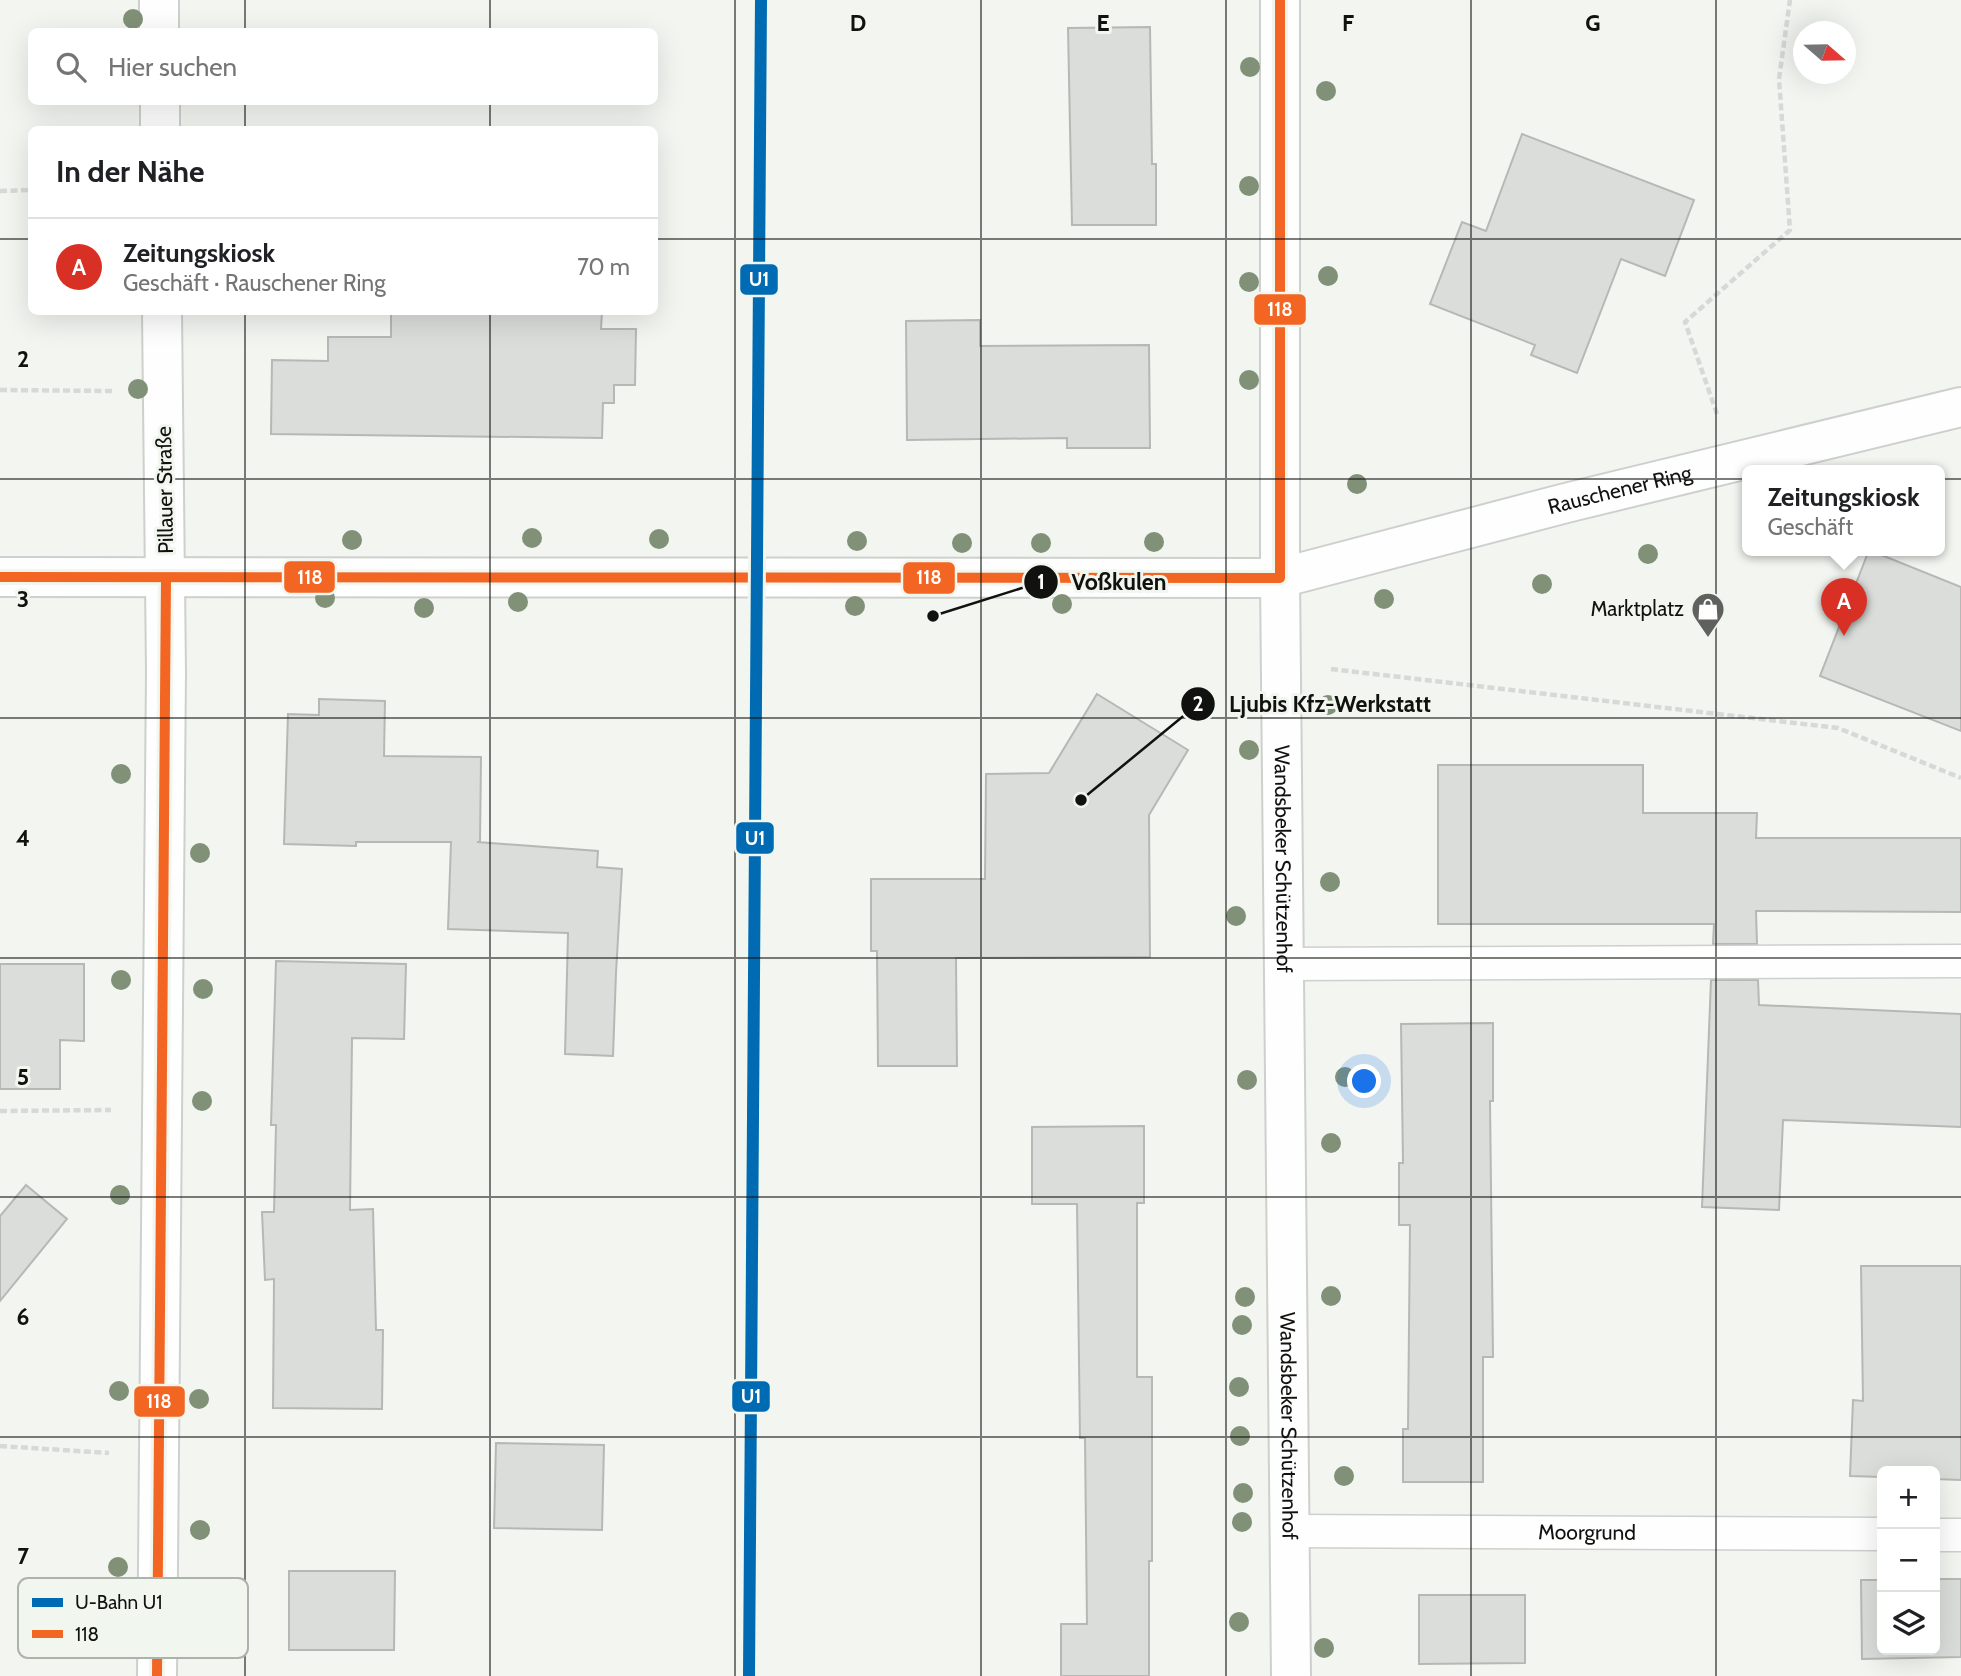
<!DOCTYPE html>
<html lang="de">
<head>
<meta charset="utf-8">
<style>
	:root { --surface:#fff; --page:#f2f2f2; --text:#202124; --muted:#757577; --line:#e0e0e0; --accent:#d93025 }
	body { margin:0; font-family:Cabin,sans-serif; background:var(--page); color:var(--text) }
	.controls { position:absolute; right:21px; bottom:21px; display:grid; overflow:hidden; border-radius:10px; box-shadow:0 7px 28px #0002 }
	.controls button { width:63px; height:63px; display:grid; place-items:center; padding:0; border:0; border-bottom:2px solid var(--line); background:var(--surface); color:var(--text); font:35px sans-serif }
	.compass { position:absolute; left:1793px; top:21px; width:63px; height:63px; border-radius:50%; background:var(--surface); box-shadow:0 7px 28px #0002; rotate:110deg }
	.you { position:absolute; left:1365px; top:1082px; width:24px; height:24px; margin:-18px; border:5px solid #fff; border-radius:50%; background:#1a73e8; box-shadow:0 0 0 10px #1a73e833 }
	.badge { display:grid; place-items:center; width:46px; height:46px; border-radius:50%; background:var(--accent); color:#fff; font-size:23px; font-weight:700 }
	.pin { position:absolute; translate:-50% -58px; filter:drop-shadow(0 2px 4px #0008) }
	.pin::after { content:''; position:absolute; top:37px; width:24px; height:21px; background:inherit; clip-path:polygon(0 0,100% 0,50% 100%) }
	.popup { position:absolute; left:1742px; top:465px; width:203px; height:91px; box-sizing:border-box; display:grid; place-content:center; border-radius:10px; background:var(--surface); filter:drop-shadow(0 2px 5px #0005); font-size:23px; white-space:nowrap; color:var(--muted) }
	.popup b { font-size:26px; color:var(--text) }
	.popup::after { content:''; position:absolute; left:50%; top:100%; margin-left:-14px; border:14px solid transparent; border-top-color:var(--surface) }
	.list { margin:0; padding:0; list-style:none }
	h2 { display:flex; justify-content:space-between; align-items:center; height:91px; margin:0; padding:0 28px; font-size:30px }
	h2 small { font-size:23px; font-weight:400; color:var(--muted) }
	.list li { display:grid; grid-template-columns:46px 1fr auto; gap:21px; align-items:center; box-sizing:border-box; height:98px; padding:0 28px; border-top:2px solid var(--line) }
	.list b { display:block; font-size:26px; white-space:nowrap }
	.list p { margin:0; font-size:23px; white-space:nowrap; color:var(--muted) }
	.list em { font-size:23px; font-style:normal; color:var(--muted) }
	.icon { flex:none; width:38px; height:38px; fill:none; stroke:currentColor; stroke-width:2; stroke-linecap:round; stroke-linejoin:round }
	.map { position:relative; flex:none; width:1961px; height:1676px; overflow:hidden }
	.search { position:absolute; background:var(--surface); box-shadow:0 7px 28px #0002; left:28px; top:28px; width:630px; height:77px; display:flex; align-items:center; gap:18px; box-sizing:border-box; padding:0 24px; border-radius:10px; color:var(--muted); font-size:26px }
	.panel { position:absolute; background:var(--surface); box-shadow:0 7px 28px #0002; left:28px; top:126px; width:630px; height:189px; border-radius:10px }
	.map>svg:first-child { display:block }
</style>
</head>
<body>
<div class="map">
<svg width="1961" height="1676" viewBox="0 0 1961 1676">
	<rect width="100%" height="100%" fill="#f2f5f0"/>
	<g fill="#daddd9" stroke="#b7b8b5" stroke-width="2">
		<polygon points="1150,27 1152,164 1156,164 1156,225 1072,225 1068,28"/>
		<polygon points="1522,134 1694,200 1665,276 1621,259 1577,373 1531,355 1535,345 1430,304 1462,222 1486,231"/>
		<polygon points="391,312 602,313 601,329 636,329 635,385 614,385 614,403 603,403 602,438 271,434 272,360 328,361 328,337 391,337"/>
		<polygon points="980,320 980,346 1149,345 1150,448 1067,448 1067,438 907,440 906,321"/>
		<polygon points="1869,550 1961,587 1961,731 1820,676"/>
		<polygon points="1097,694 1188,750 1149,815 1150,957 956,958 957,1066 878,1066 877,951 871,951 871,879 985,879 986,774 1049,773"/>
		<polygon points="319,699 385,701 384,756 481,757 480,842 477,842 598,851 597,867 622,869 616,973 613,1056 565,1054 568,933 448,929 451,842 356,842 356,846 284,844 288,714 319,715"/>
		<polygon points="1438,765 1643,765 1643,813 1757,813 1756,838 1961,838 1961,912 1756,911 1757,944 1713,944 1714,924 1438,924"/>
		<polygon points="276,961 406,964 404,1039 352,1038 350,1210 373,1209 376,1330 383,1330 382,1409 273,1408 274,1279 265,1280 262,1212 274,1212 276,1125 271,1125"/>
		<polygon points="0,964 84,964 84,1041 60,1040 60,1089 0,1089"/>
		<polygon points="1711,980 1758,980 1759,1005 1961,1014 1961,1127 1783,1120 1779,1210 1702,1207"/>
		<polygon points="1493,1023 1493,1101 1490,1101 1493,1357 1483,1357 1483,1482 1403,1482 1403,1429 1408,1429 1410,1225 1399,1225 1399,1163 1403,1163 1401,1024"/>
		<polygon points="1144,1126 1144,1203 1137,1203 1137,1377 1152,1377 1152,1561 1149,1561 1149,1676 1061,1676 1061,1624 1087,1624 1085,1438 1080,1438 1077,1204 1032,1204 1032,1127"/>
		<polygon points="26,1185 67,1219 0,1301 0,1216"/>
		<polygon points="1861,1266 1961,1266 1961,1480 1935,1479 1935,1471 1882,1471 1882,1477 1850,1476 1853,1400 1863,1401"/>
		<polygon points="496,1443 604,1445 602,1530 494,1528"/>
		<polygon points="289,1571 395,1571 394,1650 289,1650"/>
		<polygon points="1935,1579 1961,1579 1961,1657 1862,1659 1861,1580 1882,1580 1882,1650 1935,1650"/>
		<polygon points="1419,1595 1525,1595 1525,1663 1419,1664"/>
	</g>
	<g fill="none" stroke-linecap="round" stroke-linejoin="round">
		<defs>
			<g id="service">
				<polyline points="1285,964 1961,961"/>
				<path id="s1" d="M1291,1531L1882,1534"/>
				<polyline points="1935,1535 1961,1535"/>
			</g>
			<g id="minor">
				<path id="s2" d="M1280,0V578L1291,1676"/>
				<path id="s3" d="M0,577L1280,578L1566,503L1961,407"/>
			</g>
			<g id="tertiary">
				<polyline points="159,0 159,32"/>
				<polyline points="160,102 160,130"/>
				<polyline points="157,1676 166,672 162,312"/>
			</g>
		</defs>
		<use href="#service" stroke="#ced0cd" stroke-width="35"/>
		<use href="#minor" stroke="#ced0cd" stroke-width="42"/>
		<use href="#tertiary" stroke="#ced0cd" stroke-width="42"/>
		<g stroke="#d8d8d7" stroke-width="4.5" stroke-dasharray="7 3.5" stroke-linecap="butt">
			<polyline points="0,191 32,190"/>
			<polyline points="0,390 112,391"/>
			<polyline points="1717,414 1685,322 1790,230 1779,79 1790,0"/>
			<polyline points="1331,669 1838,728 1961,778"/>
			<polyline points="0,1111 111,1110"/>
			<polyline points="0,1446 109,1453"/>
		</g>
		<use href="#service" stroke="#fdfefd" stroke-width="32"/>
		<use href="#minor" stroke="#fdfefd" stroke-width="38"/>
		<use href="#tertiary" stroke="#fdfefd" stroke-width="38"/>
		<defs>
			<g id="bus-1">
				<polyline points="0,577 1280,578 1280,0"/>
				<polyline points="157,1676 166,578"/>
			</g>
		</defs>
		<use href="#bus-1" stroke="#f1f6ef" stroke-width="16"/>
		<use href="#bus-1" stroke="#f26522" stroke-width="10"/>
		<defs>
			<polyline id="metro-1" points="749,1676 761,0"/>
		</defs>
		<use href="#metro-1" stroke="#f1f6ef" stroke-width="18"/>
		<use href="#metro-1" stroke="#006ab3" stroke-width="12"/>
	</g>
	<g fill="#809178">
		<circle cx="133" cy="19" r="10"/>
		<circle cx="1250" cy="67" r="10"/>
		<circle cx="1326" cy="91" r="10"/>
		<circle cx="1249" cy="186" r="10"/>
		<circle cx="1328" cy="276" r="10"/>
		<circle cx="1249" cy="282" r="10"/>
		<circle cx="1249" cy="380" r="10"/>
		<circle cx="138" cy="389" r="10"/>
		<circle cx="1357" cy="484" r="10"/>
		<circle cx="532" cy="538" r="10"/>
		<circle cx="659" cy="539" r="10"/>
		<circle cx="352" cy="540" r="10"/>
		<circle cx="857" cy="541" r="10"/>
		<circle cx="1154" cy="542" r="10"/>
		<circle cx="962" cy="543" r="10"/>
		<circle cx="1041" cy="543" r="10"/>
		<circle cx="1648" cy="554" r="10"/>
		<circle cx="1542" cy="584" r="10"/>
		<circle cx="325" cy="598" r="10"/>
		<circle cx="1384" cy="599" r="10"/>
		<circle cx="518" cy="602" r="10"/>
		<circle cx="1062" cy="604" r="10"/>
		<circle cx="855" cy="606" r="10"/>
		<circle cx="424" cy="608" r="10"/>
		<circle cx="1328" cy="705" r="10"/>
		<circle cx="1249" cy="750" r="10"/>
		<circle cx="121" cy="774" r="10"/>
		<circle cx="200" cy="853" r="10"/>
		<circle cx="1330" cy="882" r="10"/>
		<circle cx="1236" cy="916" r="10"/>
		<circle cx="121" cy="980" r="10"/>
		<circle cx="203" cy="989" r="10"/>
		<circle cx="1345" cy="1077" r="10"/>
		<circle cx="1247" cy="1080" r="10"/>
		<circle cx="202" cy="1101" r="10"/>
		<circle cx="1331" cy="1143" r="10"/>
		<circle cx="120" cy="1195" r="10"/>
		<circle cx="1331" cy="1296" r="10"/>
		<circle cx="1245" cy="1297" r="10"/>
		<circle cx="1242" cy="1325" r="10"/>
		<circle cx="1239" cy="1387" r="10"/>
		<circle cx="119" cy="1391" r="10"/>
		<circle cx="199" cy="1399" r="10"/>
		<circle cx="1240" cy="1436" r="10"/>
		<circle cx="1344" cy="1476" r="10"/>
		<circle cx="1243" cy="1493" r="10"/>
		<circle cx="1242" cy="1522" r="10"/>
		<circle cx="200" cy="1530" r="10"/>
		<circle cx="118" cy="1567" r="10"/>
		<circle cx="1239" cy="1622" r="10"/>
		<circle cx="1324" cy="1648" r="10"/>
	</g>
	<path fill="none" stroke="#111210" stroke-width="2" stroke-opacity="0.55" d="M245,0V32M490,0V32M735,0V1676M981,0V1676M1226,0V1676M1471,0V1676M1716,0V1676M245,102V130M490,102V130M0,239H32M654,239H1961M245,312V1676M490,312V1676M0,479H1961M0,718H1961M0,958H1961M0,1197H1961M0,1437H1961"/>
	<defs>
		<symbol id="shop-pin" viewBox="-11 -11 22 30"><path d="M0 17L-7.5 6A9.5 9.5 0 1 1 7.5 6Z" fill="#60615e" stroke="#f1f6ef"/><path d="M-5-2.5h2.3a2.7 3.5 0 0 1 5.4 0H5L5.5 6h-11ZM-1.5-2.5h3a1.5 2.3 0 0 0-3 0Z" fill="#fff"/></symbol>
	</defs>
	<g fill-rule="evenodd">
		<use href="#shop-pin" x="1689" y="590" width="38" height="52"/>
	</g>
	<g text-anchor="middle" stroke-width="6" stroke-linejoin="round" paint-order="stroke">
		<g font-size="21" fill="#111210" stroke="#f1f6ef">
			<text transform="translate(165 490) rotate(-91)" y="7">Pillauer Straße</text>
			<text dy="7" stroke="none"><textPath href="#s3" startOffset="1631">Rauschener Ring</textPath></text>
			<text dy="7" stroke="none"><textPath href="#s2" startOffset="859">Wandsbeker Schützenhof</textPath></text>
			<text dy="7" stroke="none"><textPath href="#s2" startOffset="1426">Wandsbeker Schützenhof</textPath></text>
			<text dy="7" stroke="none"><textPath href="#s1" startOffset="296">Moorgrund</textPath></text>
		</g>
		<g font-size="21" fill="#111210" stroke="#f1f6ef" text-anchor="end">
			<text x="1684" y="616">Marktplatz</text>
		</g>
	</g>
	<rect x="18" y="1578" width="230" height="80" rx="10" fill="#f1f6ef" stroke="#aeb2ac" stroke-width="2"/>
	<rect x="32" y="1598" width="31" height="9" fill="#006ab3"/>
	<rect x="32" y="1630" width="31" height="8" fill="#f26522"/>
	<g font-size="19" fill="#111210">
		<text x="75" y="1609">U-Bahn U1</text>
		<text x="75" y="1641">118</text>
	</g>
	<g font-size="23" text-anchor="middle" font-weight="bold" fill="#111210" stroke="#f1f6ef" stroke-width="6" stroke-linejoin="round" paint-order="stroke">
		<text x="858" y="31">D</text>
		<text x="1103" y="31">E</text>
		<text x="1348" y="31">F</text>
		<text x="1593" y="31">G</text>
		<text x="23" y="367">2</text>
		<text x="23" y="607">3</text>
		<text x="23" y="846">4</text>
		<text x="23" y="1085">5</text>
		<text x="23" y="1325">6</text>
		<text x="23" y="1564">7</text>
	</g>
	<path fill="none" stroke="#111210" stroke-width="2.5" d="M933 616L1041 582M1081 800L1198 704"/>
	<g fill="#111210" stroke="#f1f6ef" stroke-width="2.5">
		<circle cx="933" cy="616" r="7"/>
		<circle cx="1081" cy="800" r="7"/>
		<circle cx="1041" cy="582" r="18"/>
		<circle cx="1198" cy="704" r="18"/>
	</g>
	<g font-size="21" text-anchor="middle" font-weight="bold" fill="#fff">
		<text x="1041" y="589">1</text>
		<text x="1198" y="711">2</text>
	</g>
	<g font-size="23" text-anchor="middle" font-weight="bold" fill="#111210" stroke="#f1f6ef" stroke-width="6" stroke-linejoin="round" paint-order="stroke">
		<text x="1119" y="590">Voßkulen</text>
		<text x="1330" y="712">Ljubis Kfz-Werkstatt</text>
	</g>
	<g stroke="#f1f6ef" stroke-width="2.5">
		<rect x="739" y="263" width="40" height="33" rx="7" fill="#006ab3"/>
		<rect x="1253" y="293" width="54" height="33" rx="7" fill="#f26522"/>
		<rect x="283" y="560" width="53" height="34" rx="7" fill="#f26522"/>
		<rect x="902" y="561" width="54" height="34" rx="7" fill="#f26522"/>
		<rect x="735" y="821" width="40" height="34" rx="7" fill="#006ab3"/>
		<rect x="731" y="1380" width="40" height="33" rx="7" fill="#006ab3"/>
		<rect x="133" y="1385" width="53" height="33" rx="7" fill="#f26522"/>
	</g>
	<g font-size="19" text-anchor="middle" font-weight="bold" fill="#fff">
		<text x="759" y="286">U1</text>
		<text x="1280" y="316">118</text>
		<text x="310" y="584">118</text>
		<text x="929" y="584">118</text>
		<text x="755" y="845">U1</text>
		<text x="751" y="1403">U1</text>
		<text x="159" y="1408">118</text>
	</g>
</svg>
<div class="controls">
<button>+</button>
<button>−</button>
<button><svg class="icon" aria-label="layers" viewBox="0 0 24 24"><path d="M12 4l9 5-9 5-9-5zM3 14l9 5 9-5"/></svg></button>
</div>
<svg class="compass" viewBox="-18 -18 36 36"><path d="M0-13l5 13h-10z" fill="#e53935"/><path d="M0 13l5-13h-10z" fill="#757577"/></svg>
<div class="you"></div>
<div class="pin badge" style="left:1844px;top:636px">A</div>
<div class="popup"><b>Zeitungskiosk</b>Geschäft</div>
<div class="search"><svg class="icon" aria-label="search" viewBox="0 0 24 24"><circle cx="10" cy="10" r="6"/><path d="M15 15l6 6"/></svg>Hier suchen</div>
<section class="panel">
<h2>In der Nähe<small></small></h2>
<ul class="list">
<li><span class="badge">A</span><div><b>Zeitungskiosk</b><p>Geschäft · Rauschener Ring</p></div><em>70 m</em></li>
</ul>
</section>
</div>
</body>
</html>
